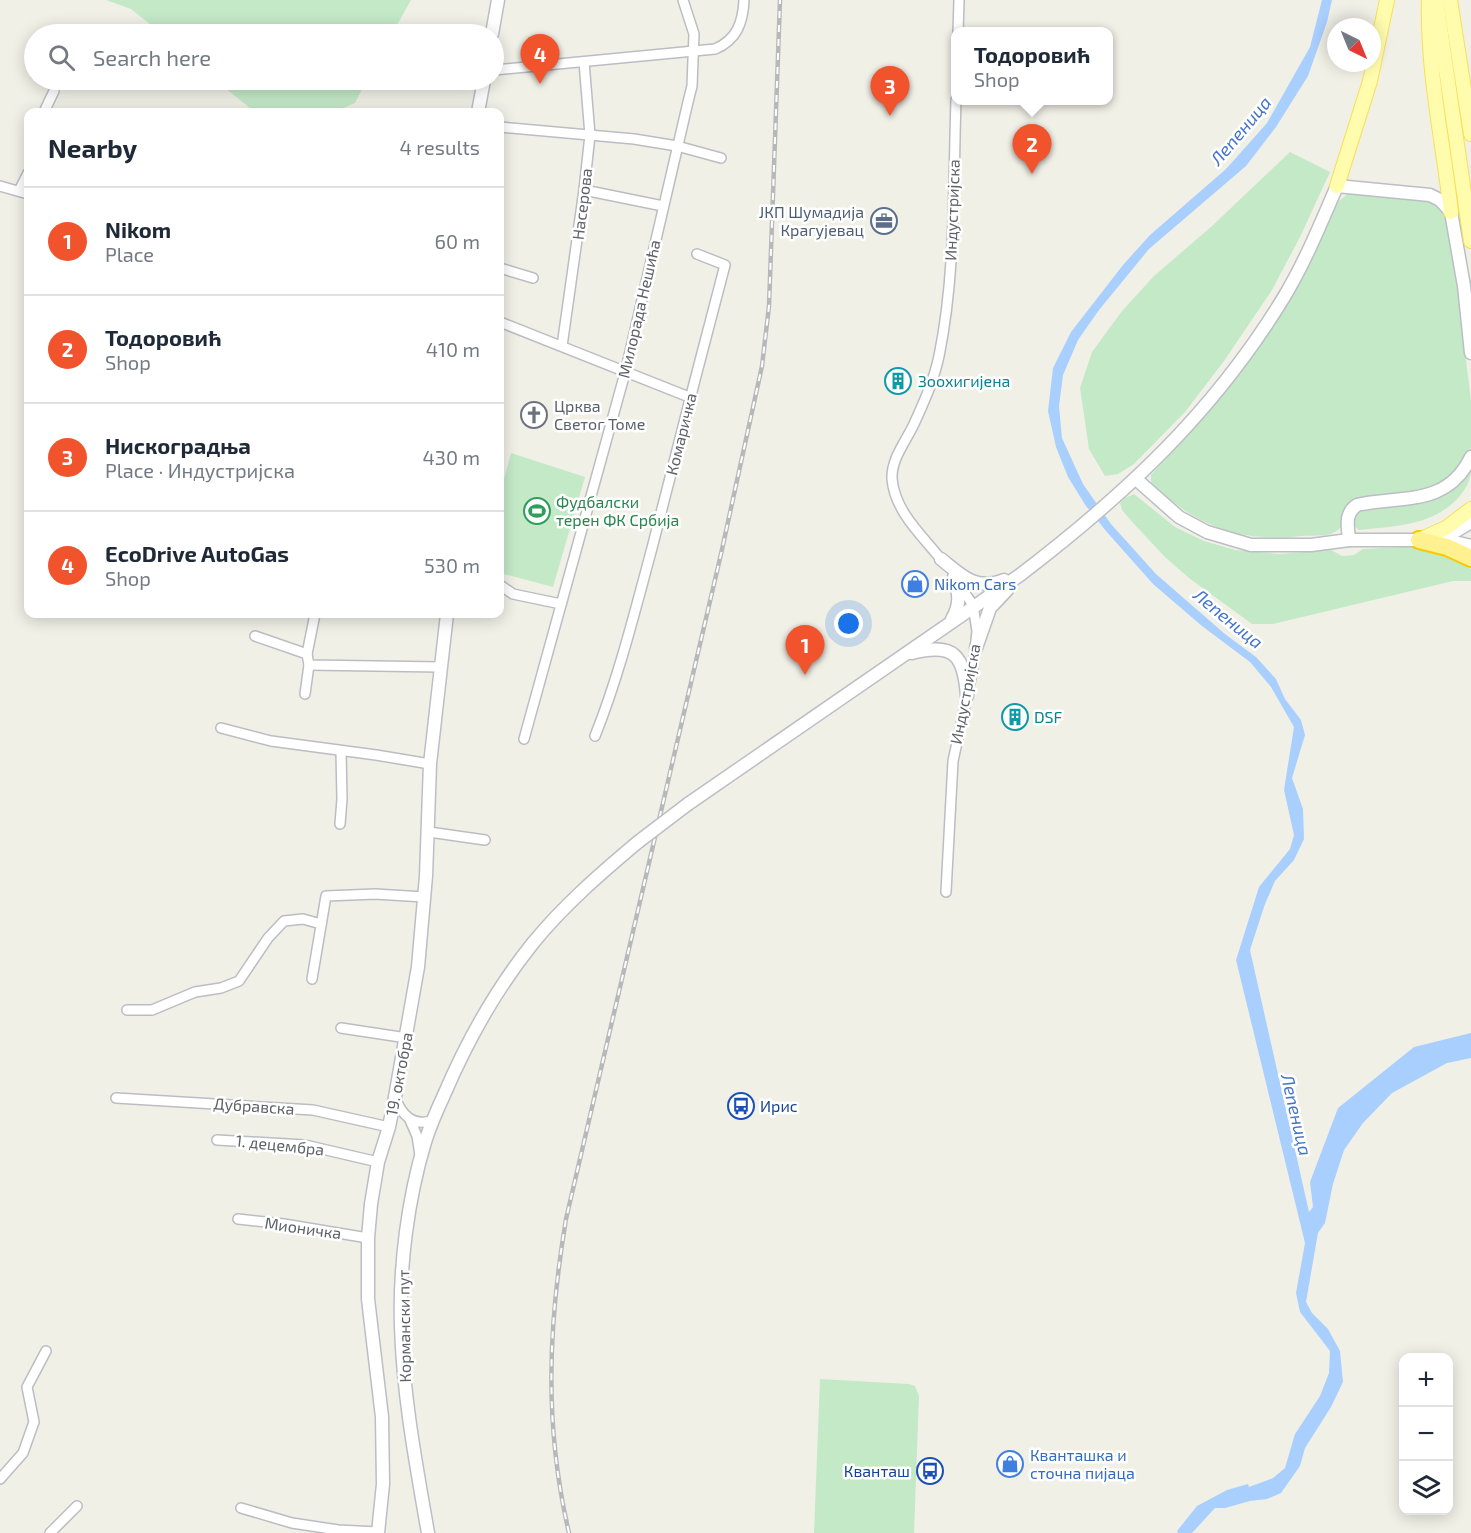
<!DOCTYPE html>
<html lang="en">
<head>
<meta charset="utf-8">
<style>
	:root { --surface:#fff; --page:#f2f2f3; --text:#1f2937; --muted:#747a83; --line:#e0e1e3; --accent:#f1542d }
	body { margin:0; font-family:"Exo 2",sans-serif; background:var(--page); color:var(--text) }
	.controls { position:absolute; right:18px; bottom:18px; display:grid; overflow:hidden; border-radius:12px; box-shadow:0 3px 15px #0003 }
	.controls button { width:54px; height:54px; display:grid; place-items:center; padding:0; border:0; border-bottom:2px solid var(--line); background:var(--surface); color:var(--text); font:30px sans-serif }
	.compass { position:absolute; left:1327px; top:18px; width:54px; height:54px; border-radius:50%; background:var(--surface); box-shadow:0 3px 15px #0003; rotate:137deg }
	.you { position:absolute; left:849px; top:624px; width:21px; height:21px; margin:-15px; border:4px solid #fff; border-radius:50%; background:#1a73e8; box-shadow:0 0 0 9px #1a73e833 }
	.badge { display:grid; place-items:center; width:39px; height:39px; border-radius:50%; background:var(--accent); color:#fff; font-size:20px; font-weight:700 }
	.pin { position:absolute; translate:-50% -50px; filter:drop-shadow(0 2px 3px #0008) }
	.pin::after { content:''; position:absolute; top:32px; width:21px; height:18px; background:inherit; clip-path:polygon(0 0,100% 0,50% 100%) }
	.popup { position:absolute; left:951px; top:27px; width:162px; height:78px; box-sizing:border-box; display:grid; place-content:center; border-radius:12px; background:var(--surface); filter:drop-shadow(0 2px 4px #0005); font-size:20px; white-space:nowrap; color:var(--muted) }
	.popup b { font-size:22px; color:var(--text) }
	.popup::after { content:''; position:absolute; left:50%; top:100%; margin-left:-12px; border:12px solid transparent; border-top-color:var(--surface) }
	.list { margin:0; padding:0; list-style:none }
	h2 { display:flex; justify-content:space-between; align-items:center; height:78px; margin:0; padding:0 24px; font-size:26px }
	h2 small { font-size:20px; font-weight:400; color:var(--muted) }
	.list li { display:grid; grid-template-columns:39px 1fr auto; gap:18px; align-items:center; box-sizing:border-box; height:108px; padding:0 24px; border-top:2px solid var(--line) }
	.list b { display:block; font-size:22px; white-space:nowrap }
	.list p { margin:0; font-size:20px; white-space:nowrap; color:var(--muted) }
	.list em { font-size:20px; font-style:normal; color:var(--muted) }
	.icon { flex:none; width:33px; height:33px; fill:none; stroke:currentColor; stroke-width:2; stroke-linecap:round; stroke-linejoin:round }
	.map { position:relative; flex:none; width:1471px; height:1533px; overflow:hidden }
	.search { position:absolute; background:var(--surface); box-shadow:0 3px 15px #0003; left:24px; top:24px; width:480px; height:66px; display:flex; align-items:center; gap:15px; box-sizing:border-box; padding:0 21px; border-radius:33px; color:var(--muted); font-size:22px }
	.panel { position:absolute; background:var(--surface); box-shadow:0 3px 15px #0003; left:24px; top:108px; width:480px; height:510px; border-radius:12px }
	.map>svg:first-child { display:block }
</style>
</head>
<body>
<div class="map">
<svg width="1471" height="1533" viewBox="0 0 1471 1533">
	<rect width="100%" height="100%" fill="#f1f0e7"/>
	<g fill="#c3e9c7">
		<polygon points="106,0 411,0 392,34 162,34 131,9"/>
		<polygon points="215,80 367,80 355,103 334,112 255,112"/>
		<polygon points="1290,152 1330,172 1300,237 1272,290 1224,361 1185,412 1134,464 1118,474 1105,476 1089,449 1080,388 1092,352 1122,311 1154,276 1212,226"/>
		<path d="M1349,193L1433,200L1448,215L1471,400V447C1466,464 1448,485 1430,490C1410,496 1380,498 1359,501C1352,510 1345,528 1333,533C1325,537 1311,535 1301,536C1240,543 1196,526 1151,483V475L1224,392L1250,356L1335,204Z"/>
		<polygon points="511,453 585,477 553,587 500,573 500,494"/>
		<path d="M1471,465C1471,480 1468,486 1458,498C1432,526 1395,526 1359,530L1353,525L1352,515L1357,509L1416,503Z"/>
		<polygon points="1134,494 1175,527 1204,541 1235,550 1279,554 1331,550 1342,556 1354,555 1363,549 1422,546 1450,554 1471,569 1471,581 1453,581 1273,624 1252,624 1189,578 1165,557 1134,524 1122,510 1120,503 1125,498"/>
		<polygon points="820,1379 909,1384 915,1386 919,1396 914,1533 814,1533"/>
	</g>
	<polygon fill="#a9cfff" points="1322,0 1332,0 1327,22 1308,76 1276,127 1246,166 1149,249 1099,310 1078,340 1063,375 1059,406 1062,438 1083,484 1111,524 1156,574 1225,634 1256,657 1276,679 1285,699 1301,720 1305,735 1292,778 1303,809 1304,839 1294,860 1275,881 1265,904 1250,950 1309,1212 1313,1207 1310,1182 1338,1108 1414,1047 1471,1033 1471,1058 1447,1063 1392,1093 1363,1123 1344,1150 1333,1184 1325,1223 1318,1233 1306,1302 1312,1313 1328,1329 1340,1351 1343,1382 1331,1407 1305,1448 1300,1466 1281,1493 1267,1499 1250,1501 1225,1508 1215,1508 1192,1533 1178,1533 1177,1531 1197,1506 1227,1490 1248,1484 1249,1487 1273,1478 1285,1468 1295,1434 1320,1396 1329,1373 1330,1351 1300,1312 1296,1293 1305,1243 1236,960 1259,887 1290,849 1294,835 1284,790 1294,727 1271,687 1250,662 1202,626 1153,584 1106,531 1086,506 1068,477 1056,447 1048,411 1053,368 1071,332 1123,265 1150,235 1226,169 1267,123 1310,47"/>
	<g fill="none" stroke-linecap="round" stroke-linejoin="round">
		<defs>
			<g id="street">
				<polyline points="958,32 959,0"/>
				<path d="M494,70L715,49C737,40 743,22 744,0"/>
				<polyline points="44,112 54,91"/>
				<polyline points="500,127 634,139 677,146 721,158"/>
				<polyline points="0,186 28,194"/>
				<polyline points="584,190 663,206"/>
				<polyline points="19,191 28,173"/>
				<polyline points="500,268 533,278"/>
				<polyline points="500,322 689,397"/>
				<polyline points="562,346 584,190 590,135 584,62"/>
				<path d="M944,563C924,537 895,513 892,479C891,459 906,441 914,424C924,402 934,380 939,356C956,273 953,185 956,100"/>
				<polyline points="500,585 513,594 561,604"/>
				<polyline points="255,636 307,654 309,665 440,667"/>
				<polyline points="307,654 315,614"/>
				<polyline points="305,694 309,665"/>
				<polyline points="221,728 271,741 376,755 430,764"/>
				<path d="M595,736C619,676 635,611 652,548C676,454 700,359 725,265L697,254"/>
				<polyline points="524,739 625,373 688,102 692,86 694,34 683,0"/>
				<polyline points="340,824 342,799 341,751"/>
				<polyline points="429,832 485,840"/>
				<polyline points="946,892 953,761 973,669 977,631 973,605 957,582"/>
				<polyline points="312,979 326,896 375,894 424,897"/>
				<polyline points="127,1010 152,1010 195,992 221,988 239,981 268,938 284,921 303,919 321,924"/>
				<polyline points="341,1028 407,1038"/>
				<path d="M395,1097C401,1114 413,1128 433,1120"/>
				<polyline points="116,1098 313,1110 389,1127"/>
				<polyline points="410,1120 417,1136 420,1155"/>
				<polyline points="217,1140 305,1145 378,1162"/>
				<polyline points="238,1219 284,1224 368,1238"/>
				<polyline points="0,1479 23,1453 34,1422 27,1387 46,1351"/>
				<polyline points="241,1508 292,1523 338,1530 378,1532"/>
				<polyline points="50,1533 77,1506"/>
			</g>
			<g id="secondary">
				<polyline points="492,34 498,0"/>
				<polyline points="478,112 484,80"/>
				<polyline points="1136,479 1179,517 1207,532 1251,545 1311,545 1349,540 1419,540 1450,541 1471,546"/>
				<polyline points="1437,537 1451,534 1471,522"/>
				<path d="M1349,540C1348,526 1344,514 1357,505C1402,495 1447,507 1471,457"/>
				<path d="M941,559C962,576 975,591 1004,580"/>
				<path d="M952,619C961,604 959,593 954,577"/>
				<polyline points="976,648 990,608 1007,590"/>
				<path d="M912,653C955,642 964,656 967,696"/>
				<path d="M688,804L1020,575C1126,494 1214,412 1284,297C1305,262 1321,223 1337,186L1430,195L1440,200L1451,212L1464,286L1471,353"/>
				<polyline points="378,1533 383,1484 382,1417 368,1299 368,1238 371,1204 378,1162 389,1127 395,1097 418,967 426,876 430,764 447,614"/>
				<path d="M428,1533C416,1464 403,1396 401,1326C399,1267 408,1198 425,1142C430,1126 437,1110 444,1095C467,1041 496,989 533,943C564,905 601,873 638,842"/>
			</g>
			<g id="primary">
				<path d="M1429,0C1427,71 1443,141 1451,212"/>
				<polyline points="1436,0 1471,241"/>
				<polyline points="1450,0 1471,134"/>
				<polyline points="1337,186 1370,81 1387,0"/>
				<polyline points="1419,540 1446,528 1471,509"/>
			</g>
			<polyline id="highway" points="1419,540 1447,547 1471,558"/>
		</defs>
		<use href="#street" stroke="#bbbdc3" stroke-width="12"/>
		<use href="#secondary" stroke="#bcbec5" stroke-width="15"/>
		<use href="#primary" stroke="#f8df59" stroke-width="16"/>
		<use href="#highway" stroke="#f8c900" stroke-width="20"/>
		<use href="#street" stroke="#fff" stroke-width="9"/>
		<use href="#secondary" stroke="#fff" stroke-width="12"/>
		<use href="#primary" stroke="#fffcae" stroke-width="14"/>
		<use href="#highway" stroke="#fff090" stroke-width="16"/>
		<defs>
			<path id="rail" d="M569,1533C544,1426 548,1327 566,1219L721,554L762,366L769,306L780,0"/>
		</defs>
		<use href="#rail" stroke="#b7b8b9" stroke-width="4.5"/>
		<use href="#rail" stroke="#fff" stroke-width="2" stroke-dasharray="7" stroke-linecap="butt"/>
		<defs>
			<polyline id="secondary-bridge" points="638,842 688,804"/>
		</defs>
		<use href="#secondary-bridge" stroke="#bcbec5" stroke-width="15" stroke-linecap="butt"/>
		<use href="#secondary-bridge" stroke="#fff" stroke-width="12"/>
	</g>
	<defs>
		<symbol id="office-ring" viewBox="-11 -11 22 22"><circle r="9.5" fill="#fff" stroke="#5c6f8a" stroke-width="1.5"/><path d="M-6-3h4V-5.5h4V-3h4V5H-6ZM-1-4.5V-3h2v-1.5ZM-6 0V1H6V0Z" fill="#5c6f8a"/></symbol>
		<symbol id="building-ring" viewBox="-11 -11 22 22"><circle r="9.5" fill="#fff" stroke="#0f9aa8" stroke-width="1.5"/><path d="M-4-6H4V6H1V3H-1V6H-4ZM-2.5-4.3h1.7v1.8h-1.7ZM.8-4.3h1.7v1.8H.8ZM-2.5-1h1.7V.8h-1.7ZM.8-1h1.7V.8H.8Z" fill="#0f9aa8"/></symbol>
		<symbol id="church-ring" viewBox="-11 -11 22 22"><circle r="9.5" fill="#fff" stroke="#6b7280" stroke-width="1.5"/><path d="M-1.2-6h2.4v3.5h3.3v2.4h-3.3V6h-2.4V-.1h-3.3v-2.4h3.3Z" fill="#6b7280"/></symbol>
		<symbol id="stadium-ring" viewBox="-11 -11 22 22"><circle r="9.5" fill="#fff" stroke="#2e9e5b" stroke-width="1.5"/><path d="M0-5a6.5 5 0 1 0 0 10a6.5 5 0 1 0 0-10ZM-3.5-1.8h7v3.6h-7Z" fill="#2e9e5b"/></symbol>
		<symbol id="shop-ring" viewBox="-11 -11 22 22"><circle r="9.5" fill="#fff" stroke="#3f7fe0" stroke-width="1.5"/><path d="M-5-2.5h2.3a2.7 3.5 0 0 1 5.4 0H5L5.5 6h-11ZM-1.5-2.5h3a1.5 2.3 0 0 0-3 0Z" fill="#3f7fe0"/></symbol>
		<symbol id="bus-ring" viewBox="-11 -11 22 22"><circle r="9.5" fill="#fff" stroke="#1a4fb4" stroke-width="1.5"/><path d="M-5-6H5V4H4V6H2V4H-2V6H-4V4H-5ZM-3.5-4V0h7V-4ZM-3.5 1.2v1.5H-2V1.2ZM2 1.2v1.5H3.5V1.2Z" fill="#1a4fb4"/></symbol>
	</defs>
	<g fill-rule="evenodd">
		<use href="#office-ring" x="869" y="206" width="30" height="30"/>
		<use href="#building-ring" x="883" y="366" width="30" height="30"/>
		<use href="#church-ring" x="519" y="400" width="30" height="30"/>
		<use href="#stadium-ring" x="522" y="496" width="30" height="30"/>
		<use href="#shop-ring" x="900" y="569" width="30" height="30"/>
		<use href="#building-ring" x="1000" y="702" width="30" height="30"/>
		<use href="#bus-ring" x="726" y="1091" width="30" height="30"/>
		<use href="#shop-ring" x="995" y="1449" width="30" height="30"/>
		<use href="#bus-ring" x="915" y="1456" width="30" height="30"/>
	</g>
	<g text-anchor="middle" stroke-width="5" stroke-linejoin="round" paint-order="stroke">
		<g font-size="16" fill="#5e6168" stroke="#fff">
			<text transform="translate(582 204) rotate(-83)" y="6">Насерова</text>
			<text transform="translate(952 210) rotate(-88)" y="6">Индустријска</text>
			<text transform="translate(639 309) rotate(-77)" y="6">Милорада Нешића</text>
			<text transform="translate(681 434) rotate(-76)" y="6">Комаричка</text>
			<text transform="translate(965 694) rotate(-79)" y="6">Индустријска</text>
			<text transform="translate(399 1074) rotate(-79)" y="6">19. октобра</text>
			<text transform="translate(254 1106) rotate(4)" y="6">Дубравска</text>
			<text transform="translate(280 1145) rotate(6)" y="6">1. децембра</text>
			<text transform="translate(303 1228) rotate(8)" y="6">Мионичка</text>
			<text transform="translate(404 1326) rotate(-91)" y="6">Кормански пут</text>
		</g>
		<g font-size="16" fill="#4e5e75" stroke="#fff" text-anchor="end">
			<text x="864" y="218">ЈКП Шумадија<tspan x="864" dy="18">Крагујевац</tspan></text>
		</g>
		<g font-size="16" fill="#0d838f" stroke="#fff" text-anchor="start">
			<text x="918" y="387">Зоохигијена</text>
			<text x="1034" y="723">DSF</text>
		</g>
		<g font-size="16" fill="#5b616d" stroke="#fff" text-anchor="start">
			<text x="554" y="412">Црква<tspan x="554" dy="18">Светог Томе</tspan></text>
		</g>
		<g font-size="16" fill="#27864d" stroke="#fff" text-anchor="start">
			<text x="556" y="508">Фудбалски<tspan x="556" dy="18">терен ФК Србија</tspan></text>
		</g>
		<g font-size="16" fill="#366cbe" stroke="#fff" text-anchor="start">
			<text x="934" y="590">Nikom Cars</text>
			<text x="1030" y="1461">Кванташка и<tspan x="1030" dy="18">сточна пијаца</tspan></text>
		</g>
		<g font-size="16" fill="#164399" stroke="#fff" text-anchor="start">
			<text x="760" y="1112">Ирис</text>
			<text x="910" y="1477" text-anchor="end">Кванташ</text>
		</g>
		<g font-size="18" font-style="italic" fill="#4475c9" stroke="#fff">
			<text transform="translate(1241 131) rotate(-50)" y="6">Лепеница</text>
			<text transform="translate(1228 619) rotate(39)" y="6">Лепеница</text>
			<text transform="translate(1296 1115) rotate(77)" y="6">Лепеница</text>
		</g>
	</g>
</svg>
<div class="controls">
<button>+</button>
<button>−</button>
<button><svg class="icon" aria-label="layers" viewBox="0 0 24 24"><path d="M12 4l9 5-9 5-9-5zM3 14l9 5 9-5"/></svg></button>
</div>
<svg class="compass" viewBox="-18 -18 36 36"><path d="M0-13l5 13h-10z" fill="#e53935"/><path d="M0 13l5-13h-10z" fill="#747a83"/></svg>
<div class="you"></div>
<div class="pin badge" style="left:805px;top:675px">1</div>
<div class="pin badge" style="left:1032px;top:174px">2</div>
<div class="popup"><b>Тодоровић</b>Shop</div>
<div class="pin badge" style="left:890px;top:116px">3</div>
<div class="pin badge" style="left:540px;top:84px">4</div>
<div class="search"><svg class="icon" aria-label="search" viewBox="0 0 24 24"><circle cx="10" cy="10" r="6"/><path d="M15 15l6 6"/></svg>Search here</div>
<section class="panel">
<h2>Nearby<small>4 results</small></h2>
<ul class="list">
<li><span class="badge">1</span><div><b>Nikom</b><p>Place</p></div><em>60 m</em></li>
<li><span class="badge">2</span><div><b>Тодоровић</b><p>Shop</p></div><em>410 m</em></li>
<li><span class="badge">3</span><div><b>Нискоградња</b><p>Place · Индустријска</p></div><em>430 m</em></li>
<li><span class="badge">4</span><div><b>EcoDrive AutoGas</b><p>Shop</p></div><em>530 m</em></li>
</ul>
</section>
</div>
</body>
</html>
